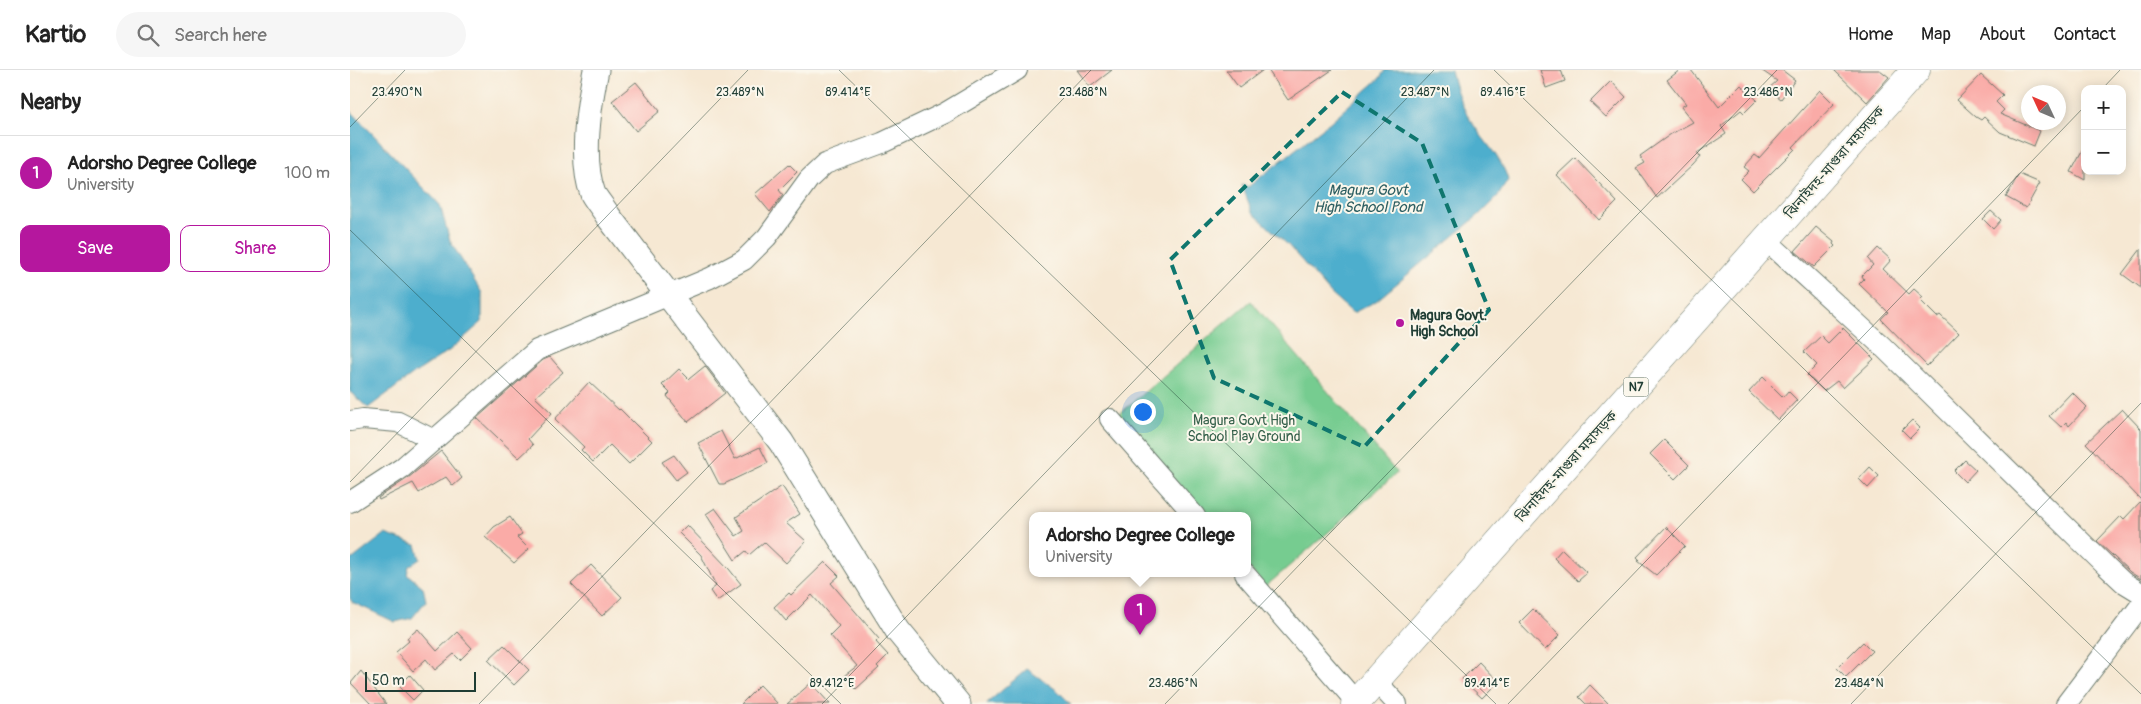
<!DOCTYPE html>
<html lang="en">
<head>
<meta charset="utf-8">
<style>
	:root { --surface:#fff; --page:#f6f6f6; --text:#222; --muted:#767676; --line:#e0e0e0; --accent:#b5179e }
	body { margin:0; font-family:Pangolin,"Noto Sans Bengali",sans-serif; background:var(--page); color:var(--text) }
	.controls { position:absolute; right:15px; top:15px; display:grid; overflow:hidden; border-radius:10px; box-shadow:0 2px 12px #0003 }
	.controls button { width:45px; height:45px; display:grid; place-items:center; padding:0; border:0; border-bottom:1px solid var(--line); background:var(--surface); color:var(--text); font:25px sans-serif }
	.compass { position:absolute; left:1671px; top:15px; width:45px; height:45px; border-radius:50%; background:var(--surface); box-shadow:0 2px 12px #0003; rotate:314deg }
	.scale { position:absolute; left:15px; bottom:12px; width:111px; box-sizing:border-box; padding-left:5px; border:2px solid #1f3d34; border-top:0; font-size:14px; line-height:18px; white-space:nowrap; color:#1f3d34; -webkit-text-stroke:4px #fbf7ec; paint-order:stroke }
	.you { position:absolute; left:792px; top:341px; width:18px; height:18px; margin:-12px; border:4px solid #fff; border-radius:50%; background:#1a73e8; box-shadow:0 0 0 8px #1a73e833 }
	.badge { display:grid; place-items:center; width:32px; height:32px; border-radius:50%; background:var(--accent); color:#fff; font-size:16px; font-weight:700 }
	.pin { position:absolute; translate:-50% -41px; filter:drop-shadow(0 1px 2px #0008) }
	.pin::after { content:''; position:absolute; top:26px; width:18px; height:15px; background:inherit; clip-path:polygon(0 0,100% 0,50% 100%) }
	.popup { position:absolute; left:679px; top:442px; width:222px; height:65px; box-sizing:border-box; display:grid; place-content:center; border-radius:10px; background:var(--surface); filter:drop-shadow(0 1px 4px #0005); font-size:16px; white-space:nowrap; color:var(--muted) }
	.popup b { font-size:19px; color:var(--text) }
	.popup::after { content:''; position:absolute; left:50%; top:100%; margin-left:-10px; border:10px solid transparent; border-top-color:var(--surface) }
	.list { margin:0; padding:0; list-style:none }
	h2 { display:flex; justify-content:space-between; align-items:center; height:65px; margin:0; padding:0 20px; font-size:21px }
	h2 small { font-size:16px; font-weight:400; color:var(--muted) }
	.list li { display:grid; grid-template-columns:32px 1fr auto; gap:15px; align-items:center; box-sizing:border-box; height:75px; padding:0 20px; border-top:1px solid var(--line) }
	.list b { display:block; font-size:19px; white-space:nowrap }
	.list p { margin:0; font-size:16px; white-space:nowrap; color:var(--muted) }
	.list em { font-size:16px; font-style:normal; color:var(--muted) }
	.actions { display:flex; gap:10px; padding:15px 20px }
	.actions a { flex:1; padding:11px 0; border:1px solid var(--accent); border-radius:10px; text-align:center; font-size:18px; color:var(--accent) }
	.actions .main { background:var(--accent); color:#fff }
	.icon { flex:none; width:28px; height:28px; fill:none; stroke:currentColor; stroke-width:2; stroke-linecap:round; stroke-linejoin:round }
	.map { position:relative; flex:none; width:1791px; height:634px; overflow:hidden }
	header { display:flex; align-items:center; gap:30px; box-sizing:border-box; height:70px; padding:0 25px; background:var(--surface); border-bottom:1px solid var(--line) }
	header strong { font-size:24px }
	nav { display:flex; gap:28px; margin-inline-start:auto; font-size:18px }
	.search { width:350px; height:45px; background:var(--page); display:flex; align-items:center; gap:12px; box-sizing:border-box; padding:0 18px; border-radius:28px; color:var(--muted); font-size:19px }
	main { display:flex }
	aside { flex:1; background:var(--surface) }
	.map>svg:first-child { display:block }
</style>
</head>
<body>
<header>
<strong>Kartio</strong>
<div class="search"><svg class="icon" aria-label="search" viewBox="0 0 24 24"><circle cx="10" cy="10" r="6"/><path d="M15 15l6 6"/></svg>Search here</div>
<nav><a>Home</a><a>Map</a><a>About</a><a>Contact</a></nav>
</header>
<main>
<aside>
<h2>Nearby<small></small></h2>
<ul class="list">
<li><span class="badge">1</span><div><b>Adorsho Degree College</b><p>University</p></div><em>100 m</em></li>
</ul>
<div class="actions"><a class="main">Save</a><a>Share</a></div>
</aside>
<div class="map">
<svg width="1791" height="634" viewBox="0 0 1791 634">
	<rect width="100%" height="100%" fill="#fbf7ec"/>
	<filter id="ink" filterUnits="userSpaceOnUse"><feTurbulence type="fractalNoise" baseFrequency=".02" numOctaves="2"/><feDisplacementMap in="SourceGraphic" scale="10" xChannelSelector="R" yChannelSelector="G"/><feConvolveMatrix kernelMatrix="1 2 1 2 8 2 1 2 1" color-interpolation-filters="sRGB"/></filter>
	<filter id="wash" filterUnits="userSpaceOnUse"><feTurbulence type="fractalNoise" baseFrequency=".0096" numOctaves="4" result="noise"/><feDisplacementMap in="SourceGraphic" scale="20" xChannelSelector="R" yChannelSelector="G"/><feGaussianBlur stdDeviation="1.12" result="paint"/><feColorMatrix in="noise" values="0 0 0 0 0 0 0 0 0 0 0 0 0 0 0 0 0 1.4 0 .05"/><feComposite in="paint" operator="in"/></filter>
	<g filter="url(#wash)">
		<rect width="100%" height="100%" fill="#f6e8d3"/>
		<polygon fill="#76cc90" stroke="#4a8462" points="901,231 1047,403 915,517 898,497 898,446 854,446 768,345"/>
		<g fill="#4eaecd" stroke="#367680">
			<path d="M1035,0H1101C1105,19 1112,38 1123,54C1135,73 1152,88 1158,110L1148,126L1130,144L1026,231L1003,243L981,224L938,175L902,142L892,115L898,117L980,52L1030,8Z"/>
			<polygon points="0,40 90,135 100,171 132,223 132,252 100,280 65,303 18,338 0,322"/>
			<polygon points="35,464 66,475 70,489 59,496 57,504 73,517 76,531 62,548 45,552 2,532 0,528 0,491"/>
			<polygon points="677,599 708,621 721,634 636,634"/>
		</g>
		<g id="blocks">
			<g fill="#faaba7">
				<polygon points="727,0 762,0 740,17"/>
				<polygon points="876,0 913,0 889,18"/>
				<polygon points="918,0 982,0 938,30"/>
				<polygon points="1190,0 1211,0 1215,11 1196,18"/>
				<polygon points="1330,0 1341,0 1369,37 1391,15 1407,30 1394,43 1391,40 1371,56 1376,64 1347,83 1350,87 1343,95 1307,128 1286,98 1295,93 1290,86 1321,64 1343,52 1331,37 1336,34 1317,10"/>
				<polygon points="1411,0 1432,0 1445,10 1431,29 1418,19 1427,11"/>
				<polygon points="1484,0 1530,0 1539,7 1517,32"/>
				<polygon points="1631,5 1653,25 1646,32 1654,40 1650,44 1690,61 1684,76 1650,62 1634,47 1631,50 1626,47 1607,30"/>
				<polygon points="1261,11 1276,27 1256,47 1240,32"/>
				<polygon points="286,12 310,41 286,61 262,31"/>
				<polygon points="1470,20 1484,34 1443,77 1445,79 1403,121 1391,109 1399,101 1394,97 1405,85 1409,88"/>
				<polygon points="1735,76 1735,110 1721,102"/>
				<polygon points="1225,88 1267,132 1249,150 1207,105"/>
				<polygon points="439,94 447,102 429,120 433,125 420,142 405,124"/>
				<polygon points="1669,104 1690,113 1676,138 1656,127"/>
				<polygon points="1641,141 1651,150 1643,159 1633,149"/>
				<polygon points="1466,157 1484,172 1483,174 1485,176 1464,197 1445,181"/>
				<polygon points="1528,178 1541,190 1533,199 1559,224 1564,219 1573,227 1570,230 1587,247 1590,245 1609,263 1577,296 1531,249 1538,242 1509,214 1514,209 1512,206 1523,195 1518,189"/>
				<polygon points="1791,179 1791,218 1772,204"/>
				<polygon points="1493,258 1524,289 1493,318 1487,311 1474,321 1457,305 1467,295 1454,282 1471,266 1478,273"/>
				<polygon points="200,287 213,302 185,327 202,343 178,369 183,375 169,388 127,348 193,290"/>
				<polygon points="355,296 375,323 338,352 317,326 320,323 312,315 329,299 339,309"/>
				<polygon points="1413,307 1433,327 1438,321 1447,330 1428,350 1399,322"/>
				<polygon points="239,312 269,340 270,339 302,371 279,394 260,375 243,392 231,380 234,377 205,349"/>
				<polygon points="1722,322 1737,337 1719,356 1716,352 1711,357 1699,346"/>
				<polygon points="1772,339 1791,359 1791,430 1736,373"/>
				<polygon points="1562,350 1570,358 1560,368 1552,360"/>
				<polygon points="371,361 385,389 410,377 418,393 374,414 369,414 348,373"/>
				<polygon points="1314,370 1339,395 1325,409 1300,384"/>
				<polygon points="91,381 112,408 103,416 96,407 69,423 63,413 29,430 28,428 58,408"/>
				<polygon points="324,385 337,402 326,410 312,392"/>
				<polygon points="1615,390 1626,400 1615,412 1604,401"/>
				<polygon points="1520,397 1529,406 1518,418 1509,409"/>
				<polygon points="432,416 450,444 436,453 456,471 436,493 414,472 399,485 396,481 385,490 356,444 365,438 386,466 394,461 386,447"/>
				<polygon points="1791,431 1791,509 1780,502 1747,471 1771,446 1774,449"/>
				<polygon points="160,447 172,464 167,467 179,479 164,493 135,467 144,457"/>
				<polygon points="337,455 379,499 391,514 367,531 360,521 366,516 351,485 329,463"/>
				<polygon points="1316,457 1335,476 1306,505 1288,491 1290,490 1287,487"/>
				<polygon points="1212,479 1237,503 1228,511 1204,488"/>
				<polygon points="475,492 489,506 481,513 529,569 526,572 538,585 527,596 529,598 506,619 495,605 507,596 480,565 489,556 462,525 436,551 424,537 439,523 441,525"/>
				<polygon points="241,495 272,527 252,546 221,514"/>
				<polygon points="1183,539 1210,565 1195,580 1169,553"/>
				<polygon points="68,559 87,581 107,562 122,578 110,590 104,584 85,600 76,589 63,601 46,582 59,571 57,568"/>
				<polygon points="1513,572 1522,581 1496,607 1487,598"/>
				<polygon points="154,575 179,600 164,615 138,590"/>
				<polygon points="1129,592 1148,612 1132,628 1112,609"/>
				<polygon points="11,601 17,609 36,634 21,634 1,613"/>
				<polygon points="60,605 73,620 63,630 49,616"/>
				<polygon points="461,613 480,634 437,634"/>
				<polygon points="410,615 428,634 391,634"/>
				<polygon points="1240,615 1259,634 1236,634 1229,627"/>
			</g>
		</g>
	</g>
	<g filter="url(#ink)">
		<use href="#blocks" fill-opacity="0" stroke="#6a796c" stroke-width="1"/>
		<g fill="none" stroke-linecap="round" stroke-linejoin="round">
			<defs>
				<g id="minor">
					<polyline points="1416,170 1532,276 1757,497 1773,512 1791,523"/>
					<polyline points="760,349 845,446"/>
					<polyline points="0,351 13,349 48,352 84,370"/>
					<polyline points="0,432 52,398 187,280 360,208 394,190 417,167 459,109 475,94 532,73 595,43 667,0"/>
					<polyline points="895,504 1007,633"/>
					<polyline points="1026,611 1047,634"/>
					<polyline points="1716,634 1791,535"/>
				</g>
				<path id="major" d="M246,0C239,34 230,90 243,124C247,131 254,139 258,146L431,372L548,561L608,634"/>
				<polyline id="highway" points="1005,634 1566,0"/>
			</defs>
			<use href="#minor" stroke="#6a796c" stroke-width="22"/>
			<use href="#major" stroke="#6a796c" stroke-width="27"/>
			<use href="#highway" stroke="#6a796c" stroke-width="29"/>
			<use href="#minor" stroke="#fff" stroke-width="20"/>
			<use href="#major" stroke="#fff" stroke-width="25"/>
			<use href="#highway" stroke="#fff" stroke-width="28"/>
		</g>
	</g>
	<path fill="none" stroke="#0f766e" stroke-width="4" stroke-dasharray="10 6" stroke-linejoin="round" d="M992,22L1072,73L1139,240L1014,377L864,308L820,190Z"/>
	<path fill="none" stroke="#1f3d34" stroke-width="1" stroke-opacity="0.45" d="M489,0L1146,634M1144,0L1791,624M1752,19L1770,0M0,57L55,0M0,160L491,634M0,412L398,0M129,634L741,0M472,634L1084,0M815,634L1427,0M1158,634L1735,36M1501,634L1791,333"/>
	<circle fill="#b5179e" stroke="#fbf7ec" stroke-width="2" cx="1050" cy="253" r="5"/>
	<g text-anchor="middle" stroke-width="4" stroke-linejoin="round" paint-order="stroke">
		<rect fill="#fbf7ec" stroke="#61756b" stroke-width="1" x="1273.5" y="307.5" width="25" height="19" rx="4"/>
		<g font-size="12" font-weight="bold" fill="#1f3d34">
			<text x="1286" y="321">N7</text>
		</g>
		<g font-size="14" fill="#1f3d34" stroke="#fbf7ec">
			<text transform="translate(1484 92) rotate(-49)" y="5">ঝিনাইদহ-মাগুরা মহাসড়ক</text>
			<text transform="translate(1216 396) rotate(-48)" y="5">ঝিনাইদহ-মাগুরা মহাসড়ক</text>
		</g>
		<g font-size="14" font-weight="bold" fill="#1f3d34" stroke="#fbf7ec" text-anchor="start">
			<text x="1060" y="250">Magura Govt.<tspan x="1060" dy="16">High School</tspan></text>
		</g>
		<g font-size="14" fill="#35614b" stroke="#fbf7ec">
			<text x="894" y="355">Magura Govt High<tspan x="894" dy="16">School Play Ground</tspan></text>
		</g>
		<g font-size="15" font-style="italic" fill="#2d5f62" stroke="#fbf7ec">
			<text x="1018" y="125">Magura Govt<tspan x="1018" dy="17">High School Pond</tspan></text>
		</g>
	</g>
	<g font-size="12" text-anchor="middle" fill="#1f3d34" stroke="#fbf7ec" stroke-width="4" stroke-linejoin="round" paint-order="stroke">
		<text x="498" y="26">89.414°E</text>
		<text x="1153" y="26">89.416°E</text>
		<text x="47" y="26">23.490°N</text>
		<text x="390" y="26">23.489°N</text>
		<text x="733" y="26">23.488°N</text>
		<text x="1075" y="26">23.487°N</text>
		<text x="1418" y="26">23.486°N</text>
		<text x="823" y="617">23.486°N</text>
		<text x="1509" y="617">23.484°N</text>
		<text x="482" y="617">89.412°E</text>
		<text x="1137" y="617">89.414°E</text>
	</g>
</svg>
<div class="controls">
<button>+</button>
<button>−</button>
</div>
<svg class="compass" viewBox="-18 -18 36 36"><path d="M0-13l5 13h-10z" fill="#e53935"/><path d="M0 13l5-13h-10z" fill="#767676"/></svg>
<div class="scale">50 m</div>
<div class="you"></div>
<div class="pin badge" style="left:790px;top:565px">1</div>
<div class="popup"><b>Adorsho Degree College</b>University</div>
</div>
</main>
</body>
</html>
